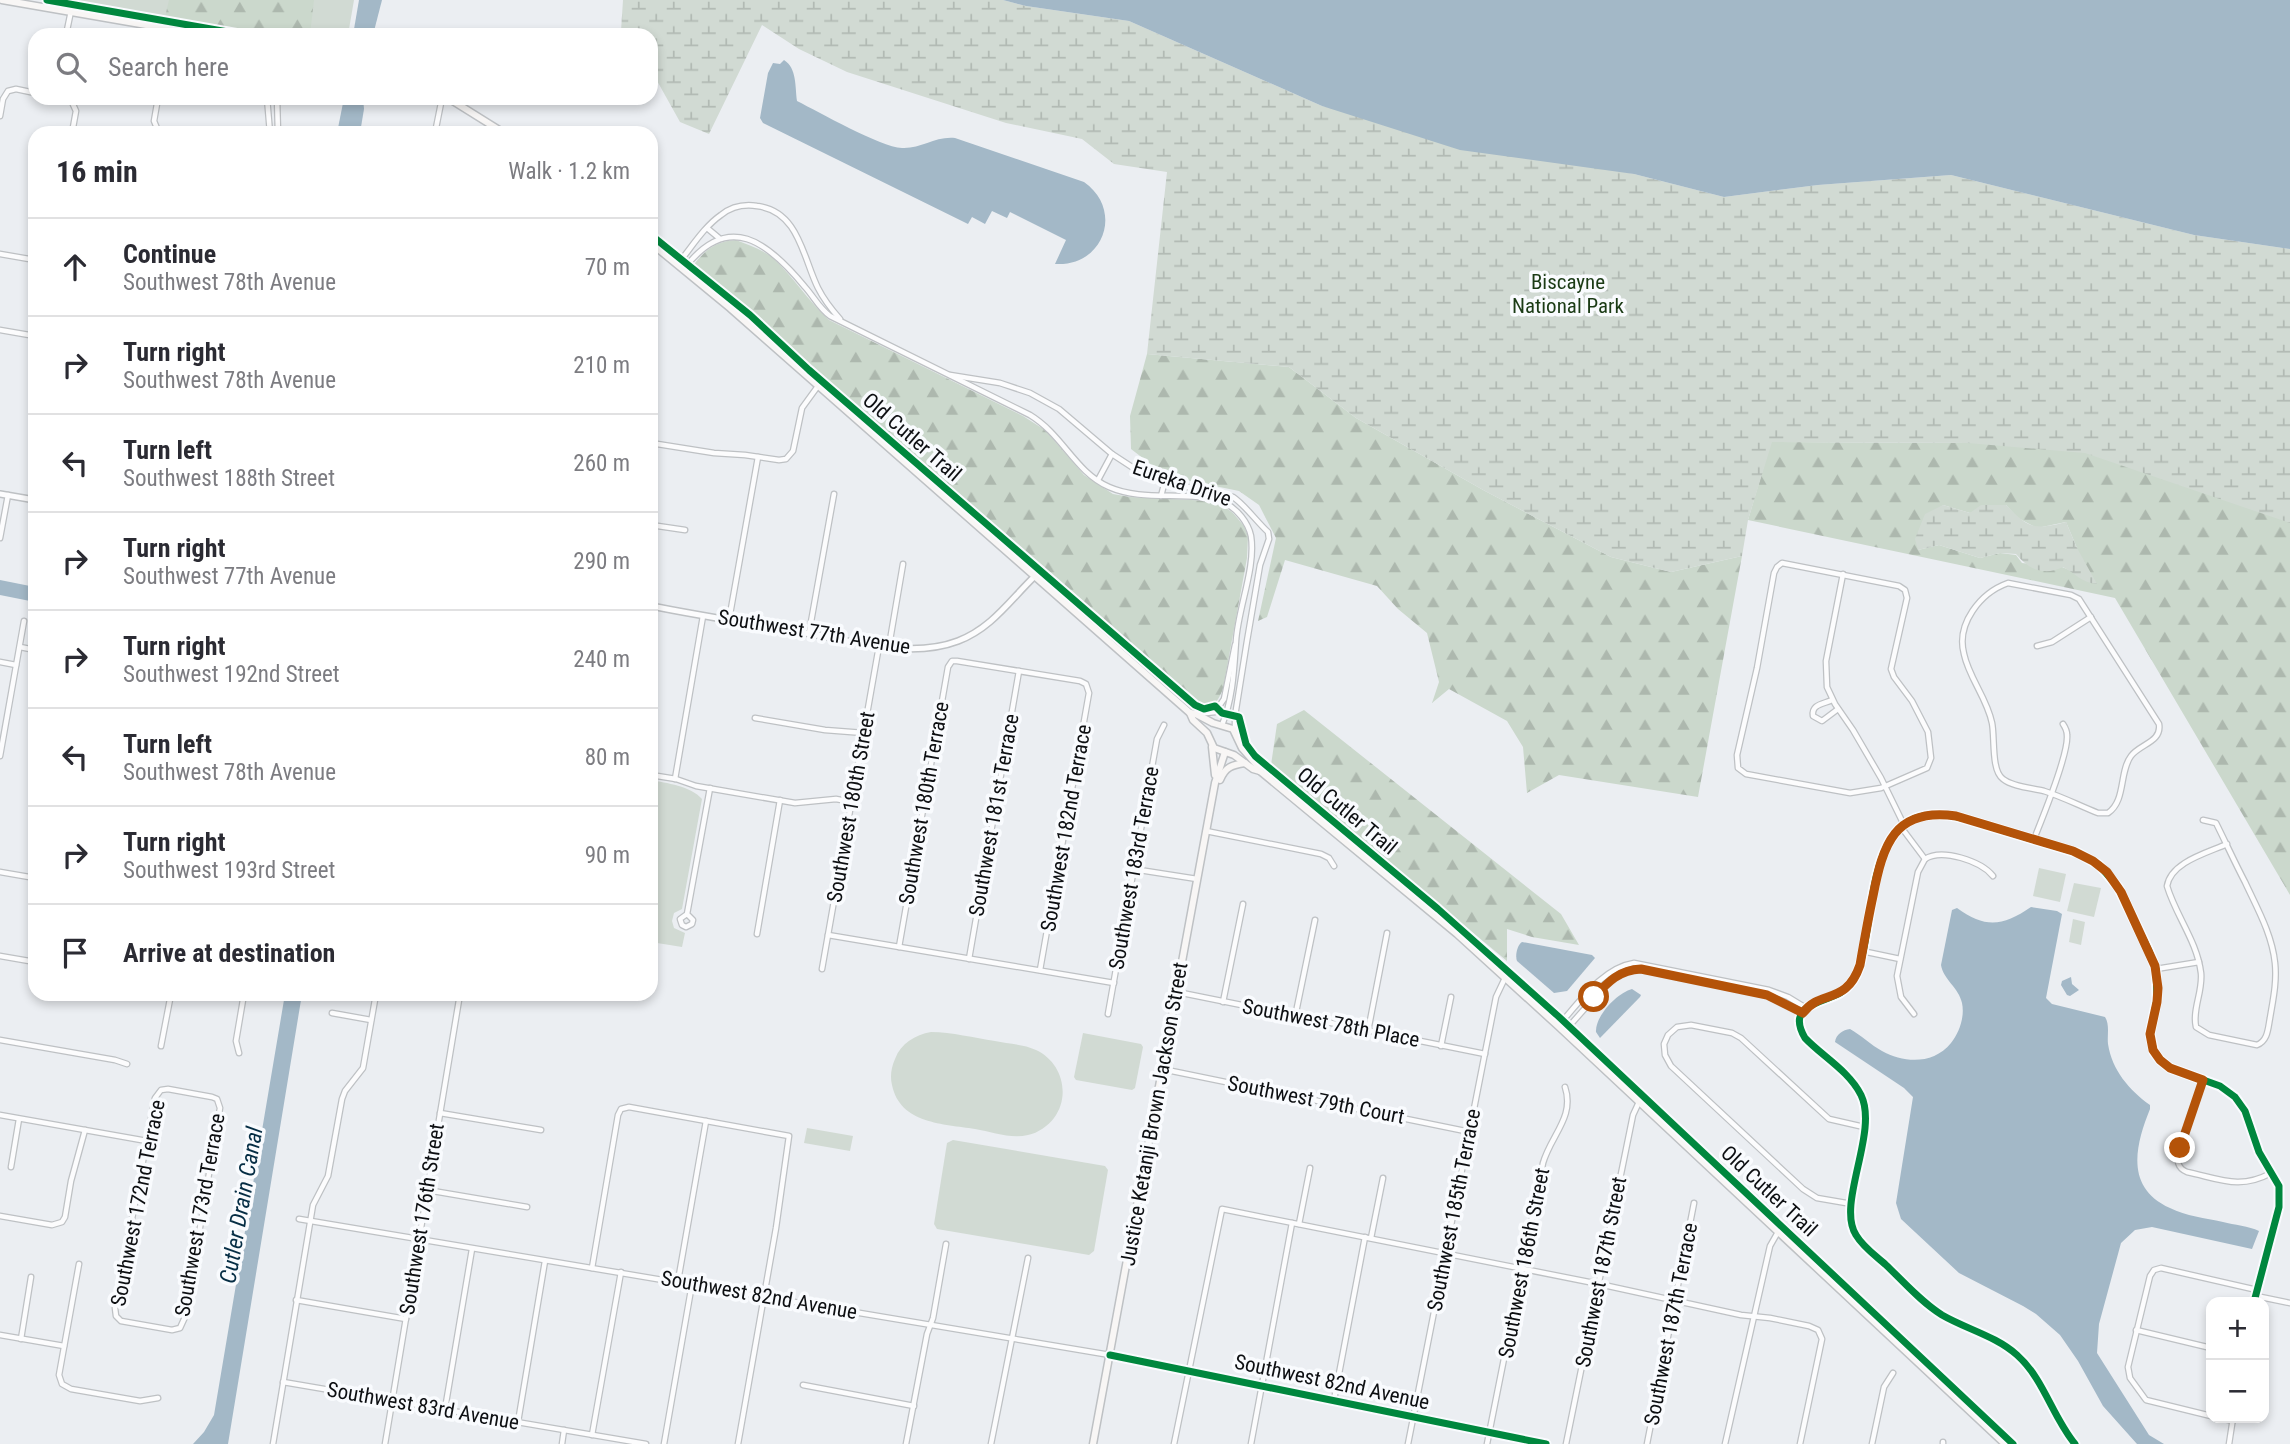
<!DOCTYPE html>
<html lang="en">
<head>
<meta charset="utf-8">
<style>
	:root { --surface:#fff; --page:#f2f2f3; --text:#2b2b33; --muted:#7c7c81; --line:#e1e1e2 }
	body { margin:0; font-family:"Roboto Condensed",sans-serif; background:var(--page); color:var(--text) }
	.controls { position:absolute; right:21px; bottom:21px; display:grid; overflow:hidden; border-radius:14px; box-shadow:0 4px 10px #0003 }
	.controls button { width:63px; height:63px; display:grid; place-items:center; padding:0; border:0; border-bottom:2px solid var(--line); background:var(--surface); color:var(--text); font:35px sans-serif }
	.stop { position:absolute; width:21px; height:21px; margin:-16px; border:5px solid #b45309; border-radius:50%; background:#fff }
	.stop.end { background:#b45309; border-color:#fff; box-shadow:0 2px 7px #0008 }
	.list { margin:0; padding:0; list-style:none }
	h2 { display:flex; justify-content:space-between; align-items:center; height:91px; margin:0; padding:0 28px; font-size:30px }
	h2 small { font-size:23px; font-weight:400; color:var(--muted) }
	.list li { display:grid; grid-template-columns:46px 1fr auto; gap:21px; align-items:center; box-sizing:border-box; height:98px; padding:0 28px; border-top:2px solid var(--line) }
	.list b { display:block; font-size:26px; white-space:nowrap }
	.list p { margin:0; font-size:23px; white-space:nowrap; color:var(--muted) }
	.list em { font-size:23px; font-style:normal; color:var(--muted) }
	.icon { flex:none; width:38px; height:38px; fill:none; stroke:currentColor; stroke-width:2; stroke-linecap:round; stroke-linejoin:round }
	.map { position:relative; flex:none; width:2290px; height:1444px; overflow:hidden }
	.search { position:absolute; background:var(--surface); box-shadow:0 4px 10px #0003; left:28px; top:28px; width:630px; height:77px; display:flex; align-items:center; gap:18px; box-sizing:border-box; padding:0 24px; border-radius:21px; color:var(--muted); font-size:26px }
	.panel { position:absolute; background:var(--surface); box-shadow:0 4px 10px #0003; left:28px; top:126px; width:630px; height:875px; border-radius:21px }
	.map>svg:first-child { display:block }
</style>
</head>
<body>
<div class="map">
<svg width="2290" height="1444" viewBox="0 0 2290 1444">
	<defs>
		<pattern id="forest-firs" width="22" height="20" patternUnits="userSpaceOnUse" patternTransform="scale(1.75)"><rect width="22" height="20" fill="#cbd8cc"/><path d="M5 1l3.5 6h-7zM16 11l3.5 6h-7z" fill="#adb8ae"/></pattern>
		<pattern id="wetland-marsh" width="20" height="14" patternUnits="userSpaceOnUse" patternTransform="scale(1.75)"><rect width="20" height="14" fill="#d1dad3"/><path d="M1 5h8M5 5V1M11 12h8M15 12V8" fill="none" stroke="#b2bab4"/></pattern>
	</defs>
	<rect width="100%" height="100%" fill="#ebeef2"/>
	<g fill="#d1dad3">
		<polygon points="55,0 354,0 348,35 261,35"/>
		<path d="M651,780C666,783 691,786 702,799L682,909L674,913L672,921L674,928L685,933L682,947L651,942Z"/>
		<polygon points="2039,868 2066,874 2060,902 2033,896"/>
		<polygon points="2074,883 2101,888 2094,917 2067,911"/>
		<polygon points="2073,919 2085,922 2081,945 2069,942"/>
		<path d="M931,1032C952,1032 974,1038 995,1041C1008,1044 1024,1044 1036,1050C1062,1062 1071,1095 1054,1118C1048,1126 1038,1133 1028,1135C1011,1139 992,1132 975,1129C944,1124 900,1124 892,1085C890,1077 891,1068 895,1059C901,1043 915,1035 931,1032Z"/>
		<polygon points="1083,1033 1141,1044 1143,1047 1135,1088 1132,1090 1076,1080 1074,1077"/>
		<polygon points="807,1128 853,1136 850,1151 804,1143"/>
		<polygon points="953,1140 1105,1166 1108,1170 1094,1251 1089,1255 937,1229 934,1224 947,1143"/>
	</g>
	<g fill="url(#forest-firs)" fill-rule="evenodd">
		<polygon points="169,0 314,0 310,35 270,35 165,17"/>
		<path d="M736,240C748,245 761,249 772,257C793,276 808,301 829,320L1023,416L1045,430L1084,475L1113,494L1130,497L1212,501L1222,505L1233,513L1244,526L1248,536L1247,558L1223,689C1218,701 1212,712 1197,706L692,267C704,251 715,241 736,240Z"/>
		<polygon points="1147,354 1289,367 1356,418 1485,491 1611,557 1671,572 1742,556 1698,797 1559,775 1527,793 1523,747 1507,721 1449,689 1432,703 1439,682 1427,633 1398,609 1377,586 1285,560 1267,617 1258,621 1276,538 1259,505 1239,491 1166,476 1131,449 1130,416"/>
		<path d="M2290,385V895L2115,598L1748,520L1771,442L1968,443ZM1943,505L1970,513L2006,505L2018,518L2037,528L2066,522L2077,548L2072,571L2062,567L2022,563L2016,555L2000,553L1980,558L1939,545L1918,550Z"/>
		<polygon points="1304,710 1561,914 1579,945 1532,937 1507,929 1507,961 1271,765 1277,724"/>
	</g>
	<g fill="url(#wetland-marsh)">
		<polygon points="623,0 1003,0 1026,6 1129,21 1322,106 1634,174 1724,197 1818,185 1951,175 2194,235 2290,249 2290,523 2085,453 1968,443 1772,442 1748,520 1742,556 1671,572 1611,557 1485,491 1356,418 1289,367 1147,354 1167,172 1114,164 1082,139 1006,123 847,72 799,49 762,25 709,134 680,122 651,70 651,35 624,35 621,31"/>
		<path d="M1943,505L1970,513L1981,505H2006C2029,529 2034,530 2066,522L2077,548L2097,584C2082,583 2075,573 2063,567C2044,576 2029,570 2016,554L2000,553L1980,558L1939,545L1918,550L1915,539L1925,514Z"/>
	</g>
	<g fill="#a3b8c7">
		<polygon points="359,0 382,0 373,35 353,35"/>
		<polygon points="1003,0 2290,0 2290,249 2194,235 1951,175 1818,185 1724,197 1634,174 1460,150 1322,106 1129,21 1026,6"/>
		<path d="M784,60C797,68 795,87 797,101C819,112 880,147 902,148C921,149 935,136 955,138L1084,182C1124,210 1104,267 1055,264L1066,240L1010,212L1007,218L992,211L985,224L972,217L968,224L763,123L760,118L768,73L773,63L780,64Z"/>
		<polygon points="344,98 363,98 364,109 360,133 337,133"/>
		<polygon points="0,580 35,587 35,602 0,595"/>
		<path d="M2031,907L2057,911L2062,914L2046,998L2052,1004L2105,1017C2110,1025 2107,1035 2108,1044C2112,1070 2129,1090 2150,1105V1109C2135,1146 2125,1188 2170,1208C2186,1216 2205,1218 2223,1222C2234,1225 2249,1226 2259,1231L2252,1249L2152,1227L2135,1230L2121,1243L2099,1324L2097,1353L2149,1435L2164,1444H2137L2103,1406L2078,1361L2060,1335L2036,1314L2023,1306L1959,1273L1901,1219L1896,1203L1913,1097L1904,1088L1835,1042C1836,1034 1843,1030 1850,1029C1861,1035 1871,1045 1882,1051C1904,1063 1933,1065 1951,1043C1959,1033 1965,1017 1962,1003C1959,988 1943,979 1941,965L1952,910L1957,908C1986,929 2003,926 2031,907Z"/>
		<path d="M1522,942L1592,955L1595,958L1567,991L1554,993L1517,961C1515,956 1517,945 1522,942Z"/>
		<polygon points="2071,977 2072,984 2079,990 2070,996 2067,995 2061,985 2062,981"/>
		<path d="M1632,989L1641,995L1640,997L1600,1038L1596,1032C1595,1016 1617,993 1632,989Z"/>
		<polygon points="285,994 302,994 228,1444 193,1444 204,1432 214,1415"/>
	</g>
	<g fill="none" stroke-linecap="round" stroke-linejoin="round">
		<defs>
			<g id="minor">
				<polyline points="66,35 71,11"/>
				<polyline points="159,35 161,27"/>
				<polyline points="64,98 71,100 76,111 72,133"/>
				<polyline points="158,98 154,121 159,133"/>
				<polyline points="267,98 270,133"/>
				<polyline points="277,98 278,133"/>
				<polyline points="0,116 3,99 8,91 16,89 35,93"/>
				<polyline points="435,133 442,98"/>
				<polyline points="707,228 719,238"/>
				<polyline points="0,254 35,260"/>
				<path d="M679,266L681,260C693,245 705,226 721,215C731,207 744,204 757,206C799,211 803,258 818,288C824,300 832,310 840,319"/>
				<path d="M684,269C728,210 768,242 805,287C814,297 819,308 830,316L1030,415C1063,435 1075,472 1109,487C1145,503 1191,489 1225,503C1237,509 1248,522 1251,536C1256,568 1238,608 1236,641C1234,669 1233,699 1222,725"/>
				<polyline points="0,330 35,336"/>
				<path d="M950,375L1000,383L1030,393L1059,409L1112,454L1138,471L1169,483L1233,497C1244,504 1257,522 1268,532L1269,539L1260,565L1247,641L1235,716V731"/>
				<polyline points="651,443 714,453 745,455 779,460 786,459 793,451 802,408 818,386"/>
				<polyline points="1098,480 1112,454"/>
				<polyline points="1161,496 1165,481"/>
				<polyline points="651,525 685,530"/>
				<polyline points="0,538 8,495"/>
				<polygon points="1782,563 1899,586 1905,590 1907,598 1891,669 1894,677 1912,701 1928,732 1931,758 1927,768 1881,788 1850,793 1746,774 1738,768 1737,755 1757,668 1774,573 1777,567"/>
				<polyline points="1843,574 1826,661 1827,687 1835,704 1853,730 1881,778 1904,825"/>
				<path d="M2008,583L2071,595L2079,599L2159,724C2162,742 2140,744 2131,756C2119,772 2126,801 2108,813H2098C2080,806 2063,797 2044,791C2032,788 2013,787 2003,779C1991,771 1995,737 1992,723C1987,698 1969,678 1964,654C1956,624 1980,593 2008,583Z"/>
				<polyline points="729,620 758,457"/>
				<polyline points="809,633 834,494"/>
				<polyline points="889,646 903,564"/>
				<polyline points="2037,646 2052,642 2091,617"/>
				<polyline points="20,647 35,650"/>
				<polyline points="0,662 16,665"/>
				<path d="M1832,700C1824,704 1811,704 1813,716L1822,721L1838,709"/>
				<polyline points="1197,714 1215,712 1224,699 1235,645"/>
				<polyline points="755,718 825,730 864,733"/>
				<polyline points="0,756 24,621"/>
				<polyline points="651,775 676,779 696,786 795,803 836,799 852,802"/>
				<polyline points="675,779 703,616"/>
				<path d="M2203,820L2216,823C2226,843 2235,863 2245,882C2257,908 2272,934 2275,963C2277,982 2273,1000 2270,1018C2268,1028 2268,1041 2257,1045L2209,1035L2196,1027C2192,1010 2203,991 2201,973C2197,941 2176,916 2167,886C2171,862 2207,853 2227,844"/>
				<polyline points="1901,827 1925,859"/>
				<polyline points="1206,831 1321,854 1329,858 1334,866"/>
				<path d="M2034,839C2042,819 2069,754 2067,735C2067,732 2065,727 2063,724"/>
				<path d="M1925,859C1942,848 1981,861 1993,876"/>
				<polyline points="1133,869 1197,879"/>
				<polyline points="0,872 35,878"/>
				<polyline points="687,914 693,920 692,924 686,927 682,925 680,919 687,914 710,788"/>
				<polyline points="757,934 780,800"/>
				<polyline points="828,935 1114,983"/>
				<polyline points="899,947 948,667 952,661 957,661 1080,681 1086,684 1089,693 1040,970"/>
				<polyline points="1862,951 1900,959"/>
				<polyline points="0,956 35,962"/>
				<polyline points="969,959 1019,671"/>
				<polyline points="822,969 879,646"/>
				<polyline points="2156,969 2199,962"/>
				<polyline points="1177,992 1485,1054"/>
				<polyline points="1223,1002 1243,904"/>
				<polyline points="332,1013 371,1020"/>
				<polyline points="1108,1014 1157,739 1164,725"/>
				<polyline points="1914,1014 1901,997 1897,976 1918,872 1925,859"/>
				<polyline points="1295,1017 1315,920"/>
				<path d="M1558,1026C1579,1003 1602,968 1634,963L1769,990L1788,997L1806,1008"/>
				<polyline points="1368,1031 1387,933"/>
				<polyline points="1564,1032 1611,979 1623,972 1634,969 1662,973 1767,995 1803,1013"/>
				<polyline points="0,1040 115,1060 127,1064"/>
				<polyline points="161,1046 171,994"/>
				<polyline points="1441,1046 1451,997"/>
				<polyline points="239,1053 236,1041 244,994"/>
				<polyline points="1162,1069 1470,1132"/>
				<path d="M2203,1080L2179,1151C2177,1161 2177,1168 2187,1172C2220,1179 2240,1190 2271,1173"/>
				<polygon points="168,1089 212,1097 217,1099 220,1108 185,1317 180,1328 172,1330 121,1321 116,1316 115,1308 155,1098 161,1090"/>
				<polyline points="440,1113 541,1130"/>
				<polyline points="0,1115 147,1141"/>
				<polyline points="11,1167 19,1119"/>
				<polyline points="427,1190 527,1207"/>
				<polyline points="1852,1204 1817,1198 1803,1189 1671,1066 1665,1055 1664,1044 1668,1035 1677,1027 1691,1025 1732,1033 1741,1038 1829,1119 1864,1127"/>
				<polyline points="0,1216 52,1225 62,1222 65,1217 71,1181 85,1130"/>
				<polyline points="299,1219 1110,1355"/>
				<polyline points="1299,1224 1310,1168"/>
				<polyline points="1371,1238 1383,1178"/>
				<polyline points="79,1264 59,1375 62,1384 71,1389 140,1401 158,1398"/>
				<polyline points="592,1268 618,1115 621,1109 629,1107 789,1136 776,1228 738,1444"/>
				<polyline points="678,1281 706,1121"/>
				<polyline points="2256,1296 2290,1303"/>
				<polyline points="296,1300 406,1319"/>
				<polyline points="2136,1330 2211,1348"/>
				<polyline points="0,1335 64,1346"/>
				<polyline points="21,1339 31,1277"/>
				<polyline points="283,1382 646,1444"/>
				<polyline points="803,1385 914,1406"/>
				<polyline points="1334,1400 1365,1237"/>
				<polyline points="445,1409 472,1249"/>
				<polyline points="2211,1416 2146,1400 2130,1378 2128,1367 2150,1276 2154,1270 2161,1268 2257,1290"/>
				<polyline points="2220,1418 2233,1421"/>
				<polyline points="518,1422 545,1261"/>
				<polyline points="592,1435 621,1272"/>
				<polyline points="273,1444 313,1205 328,1176 342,1099 345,1091 363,1068 376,994"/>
				<polyline points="385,1444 460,994"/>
				<polyline points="562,1444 564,1430"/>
				<polyline points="664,1444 692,1284"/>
				<polyline points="906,1444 927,1334 933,1318 946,1244"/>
				<polyline points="991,1444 1028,1258"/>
				<polyline points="1174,1444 1222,1209 1599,1284 1741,1315 1770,1318 1809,1326 1818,1330 1822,1339 1800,1444"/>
				<polyline points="1251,1444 1292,1223"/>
				<polyline points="1408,1444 1496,997 1505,978"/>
				<path d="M1487,1444L1543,1163C1551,1135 1575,1117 1565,1087"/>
				<polyline points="1566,1444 1633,1115 1639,1102"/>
				<polyline points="1647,1444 1694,1203"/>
				<polyline points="1725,1444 1770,1246 1778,1232"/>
				<polyline points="1872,1444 1884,1387 1893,1373"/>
				<polyline points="1943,1444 1943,1442"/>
				<path d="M2075,1444C2052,1416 2044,1379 2017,1355C1996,1336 1966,1329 1942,1315C1921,1302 1904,1282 1886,1265C1876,1256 1863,1247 1856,1235C1836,1204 1879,1132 1861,1095C1849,1071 1822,1056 1805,1038C1785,1004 1823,1003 1840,993C1849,987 1856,978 1859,968C1878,909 1863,793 1962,818L2078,853L2099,865L2118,887L2149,951L2156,969L2157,999L2150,1034L2154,1052L2160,1060L2170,1068L2220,1086L2235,1097L2245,1111L2259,1152L2279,1186V1207L2254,1302"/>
				<polyline points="2229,1444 2233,1418"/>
			</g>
			<g id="tertiary">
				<polyline points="0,494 35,500"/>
				<path d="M651,606C702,616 753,624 805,633C853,641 911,659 958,641C992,628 1010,600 1035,576"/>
				<polyline points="1110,1355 1546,1444"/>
			</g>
			<g id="secondary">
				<polyline points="2,0 204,35"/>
				<polyline points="448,98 504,133"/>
				<polyline points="651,243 730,308 1190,713 1193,720 1207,733 1214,748 1234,755 1253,769 1260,771 1457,934 1558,1026 2005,1444"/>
				<polyline points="1190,713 1196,714 1213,723 1233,729 1242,748 1256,764 1260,771"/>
				<polyline points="1212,747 1215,775"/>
				<path d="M1220,780C1225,767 1232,765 1245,763"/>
				<polyline points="1093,1444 1215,783 1225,752"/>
			</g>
		</defs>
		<use href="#minor" stroke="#bec1c4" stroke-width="7"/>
		<use href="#tertiary" stroke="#bec1c4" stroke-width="8"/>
		<use href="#secondary" stroke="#bec1c4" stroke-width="9"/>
		<use href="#minor" stroke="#fcfcfd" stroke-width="4.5"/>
		<use href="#tertiary" stroke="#fcfcfd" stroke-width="5"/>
		<use href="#secondary" stroke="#f8f6f5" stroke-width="6"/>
		<defs>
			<g id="cycleway">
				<polyline points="47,0 245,35"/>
				<polyline points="651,235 750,315 809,370 1195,705 1204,709 1215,706 1222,713 1239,717 1246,744 1255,756 1438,909 1558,1016 2013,1444"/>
				<polyline points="1110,1355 1546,1444"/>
				<path d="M2075,1444C2052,1416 2044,1379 2017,1355C1996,1336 1966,1329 1942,1315C1921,1302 1904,1282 1886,1265C1876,1256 1863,1247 1856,1235C1836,1204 1879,1132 1861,1095C1849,1071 1822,1056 1805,1038C1785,1004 1823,1003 1840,993C1849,987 1856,978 1859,968C1878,909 1863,793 1962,818L2078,853L2099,865L2118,887L2149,951L2156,969L2157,999L2150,1034L2154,1052L2160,1060L2170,1068L2220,1086L2235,1097L2245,1111L2259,1152L2279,1186V1207L2254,1302"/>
			</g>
		</defs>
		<use href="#cycleway" stroke="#f9fbfe" stroke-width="11"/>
		<use href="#cycleway" stroke="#00873e" stroke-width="7"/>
	</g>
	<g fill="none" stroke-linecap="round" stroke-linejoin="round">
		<path stroke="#b45309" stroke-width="9" d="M1594,997C1608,982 1619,970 1641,969L1767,995L1803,1013C1820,989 1846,1006 1860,965C1864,942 1868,919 1873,896C1883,845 1894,807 1956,816L2073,851L2093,861L2107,872L2121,892L2155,966L2158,988L2157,1002L2150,1034L2153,1050L2160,1060L2170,1068L2203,1080L2180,1148"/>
	</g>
	<g text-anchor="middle" stroke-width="7" stroke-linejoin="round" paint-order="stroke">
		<g font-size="21" fill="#1b3b15" stroke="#f9fbfe">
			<text x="1568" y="289">Biscayne<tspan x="1568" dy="24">National Park</tspan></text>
		</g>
		<g font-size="21" fill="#0d0f12" stroke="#f9fbfe">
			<text transform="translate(912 437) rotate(41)" y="7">Old Cutler Trail</text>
			<text transform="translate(1182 483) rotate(19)" y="7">Eureka Drive</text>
			<text transform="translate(814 632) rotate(9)" y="7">Southwest 77th Avenue</text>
			<text transform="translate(924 803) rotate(-80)" y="7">Southwest 180th Terrace</text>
			<text transform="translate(851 807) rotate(-80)" y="7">Southwest 180th Street</text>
			<text transform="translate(1347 811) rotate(40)" y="7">Old Cutler Trail</text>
			<text transform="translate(994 815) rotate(-80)" y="7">Southwest 181st Terrace</text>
			<text transform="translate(1066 828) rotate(-80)" y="7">Southwest 182nd Terrace</text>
			<text transform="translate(1134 868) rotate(-80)" y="7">Southwest 183rd Terrace</text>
			<text transform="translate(1331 1023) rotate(11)" y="7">Southwest 78th Place</text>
			<text transform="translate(1316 1100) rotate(11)" y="7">Southwest 79th Court</text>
			<text transform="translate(1154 1114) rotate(-80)" y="7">Justice Ketanji Brown Jackson Street</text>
			<text transform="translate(1769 1191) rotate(43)" y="7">Old Cutler Trail</text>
			<text transform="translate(138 1203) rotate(-79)" y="7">Southwest 172nd Terrace</text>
			<text transform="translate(1454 1210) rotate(-79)" y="7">Southwest 185th Terrace</text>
			<text transform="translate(200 1215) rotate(-80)" y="7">Southwest 173rd Terrace</text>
			<text transform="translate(422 1219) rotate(-81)" y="7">Southwest 176th Street</text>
			<text transform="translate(1524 1263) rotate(-79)" y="7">Southwest 186th Street</text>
			<text transform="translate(1601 1272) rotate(-79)" y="7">Southwest 187th Street</text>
			<text transform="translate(759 1295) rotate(10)" y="7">Southwest 82nd Avenue</text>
			<text transform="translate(1671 1324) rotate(-79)" y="7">Southwest 187th Terrace</text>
			<text transform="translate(1332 1382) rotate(12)" y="7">Southwest 82nd Avenue</text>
			<text transform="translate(423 1406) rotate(10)" y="7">Southwest 83rd Avenue</text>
		</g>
		<g font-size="23" font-style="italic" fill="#052d44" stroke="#f9fbfe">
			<text transform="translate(241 1205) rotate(-80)" y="8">Cutler Drain Canal</text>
		</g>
	</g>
</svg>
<div class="controls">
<button>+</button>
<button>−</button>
</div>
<div class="stop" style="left:1594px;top:997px"></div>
<div class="stop end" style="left:2180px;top:1148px"></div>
<div class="search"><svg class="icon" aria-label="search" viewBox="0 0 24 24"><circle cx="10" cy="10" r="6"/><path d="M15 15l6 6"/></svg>Search here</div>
<section class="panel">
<h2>16 min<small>Walk · 1.2 km</small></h2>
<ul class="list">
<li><svg class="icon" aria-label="ahead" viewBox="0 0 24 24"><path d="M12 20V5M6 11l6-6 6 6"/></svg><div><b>Continue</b><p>Southwest 78th Avenue</p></div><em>70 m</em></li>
<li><svg class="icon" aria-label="right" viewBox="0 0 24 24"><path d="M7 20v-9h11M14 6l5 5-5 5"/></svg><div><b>Turn right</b><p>Southwest 78th Avenue</p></div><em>210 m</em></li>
<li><svg class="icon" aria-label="left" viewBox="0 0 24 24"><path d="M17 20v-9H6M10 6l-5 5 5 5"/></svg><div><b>Turn left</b><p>Southwest 188th Street</p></div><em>260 m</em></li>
<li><svg class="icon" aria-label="right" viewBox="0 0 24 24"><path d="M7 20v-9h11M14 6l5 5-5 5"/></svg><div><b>Turn right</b><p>Southwest 77th Avenue</p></div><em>290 m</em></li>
<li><svg class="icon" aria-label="right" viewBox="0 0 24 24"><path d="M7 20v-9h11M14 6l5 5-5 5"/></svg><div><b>Turn right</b><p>Southwest 192nd Street</p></div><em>240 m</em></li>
<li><svg class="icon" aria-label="left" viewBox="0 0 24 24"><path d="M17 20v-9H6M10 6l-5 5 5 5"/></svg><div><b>Turn left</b><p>Southwest 78th Avenue</p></div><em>80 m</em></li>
<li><svg class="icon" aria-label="right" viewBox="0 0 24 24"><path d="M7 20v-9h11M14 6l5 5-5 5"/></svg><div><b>Turn right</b><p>Southwest 193rd Street</p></div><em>90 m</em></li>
<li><svg class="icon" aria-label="arrive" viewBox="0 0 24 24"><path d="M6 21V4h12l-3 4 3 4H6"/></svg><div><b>Arrive at destination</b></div></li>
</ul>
</section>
</div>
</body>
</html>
